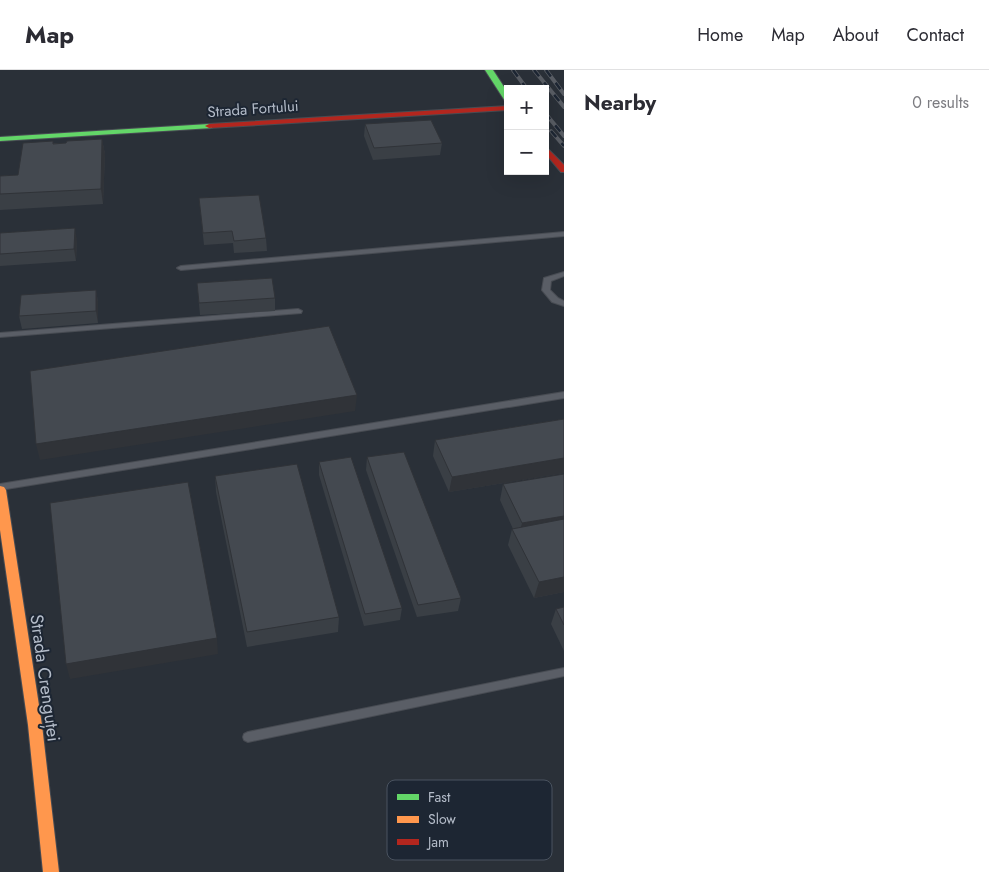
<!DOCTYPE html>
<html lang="en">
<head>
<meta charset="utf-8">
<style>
	:root { --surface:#fff; --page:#f2f2f3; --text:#2b2b33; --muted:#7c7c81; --line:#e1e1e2 }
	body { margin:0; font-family:Jost,sans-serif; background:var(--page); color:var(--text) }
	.controls { position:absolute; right:15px; top:15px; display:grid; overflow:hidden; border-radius:0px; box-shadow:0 5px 20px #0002 }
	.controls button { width:45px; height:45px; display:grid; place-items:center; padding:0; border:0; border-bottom:1px solid var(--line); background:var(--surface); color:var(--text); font:25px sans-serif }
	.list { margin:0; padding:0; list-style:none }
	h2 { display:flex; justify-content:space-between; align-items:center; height:65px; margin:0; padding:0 20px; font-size:21px }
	h2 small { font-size:16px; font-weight:400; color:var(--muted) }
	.map { position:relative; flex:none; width:564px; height:802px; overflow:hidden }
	header { display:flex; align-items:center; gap:30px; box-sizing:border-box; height:70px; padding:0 25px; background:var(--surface); border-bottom:1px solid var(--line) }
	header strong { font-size:24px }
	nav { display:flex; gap:28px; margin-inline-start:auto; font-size:18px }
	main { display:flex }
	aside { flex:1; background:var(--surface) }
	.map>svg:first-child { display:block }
</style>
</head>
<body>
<header>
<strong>Map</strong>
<nav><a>Home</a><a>Map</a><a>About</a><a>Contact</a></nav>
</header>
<main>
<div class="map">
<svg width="564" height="802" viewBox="0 0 564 802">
	<rect width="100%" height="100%" fill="#2a3038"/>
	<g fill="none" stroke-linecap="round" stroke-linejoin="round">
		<defs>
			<g id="lane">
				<polygon points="564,162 564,166 181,200 177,198 181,196"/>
				<polygon points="564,202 564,206 551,211 550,220 558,228 564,231 564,236 552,232 542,220 544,208"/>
				<polygon points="298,239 302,241 301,243 0,267 0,263"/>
				<polygon points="564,322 564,328 0,420 0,414"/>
				<polygon points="564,598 564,606 248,672 244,670 243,667 244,664 248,662"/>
			</g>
			<g id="fast">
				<polygon points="485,0 493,0 508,23 508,31 505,31"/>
				<polygon points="209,54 212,54 212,58 0,71 0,67"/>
			</g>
			<polygon id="slow" points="0,416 4,417 6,420 42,655 59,802 43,802 28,655 0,460"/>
			<g id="jam">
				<polygon points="508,36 508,40 209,58 205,56 209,54"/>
				<polygon points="545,76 564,95 564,102 561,102 545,83"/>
			</g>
		</defs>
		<use href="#lane" stroke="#484c53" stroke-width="2"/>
		<use href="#fast" stroke="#484c53" stroke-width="2"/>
		<use href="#slow" stroke="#484c53" stroke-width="2"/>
		<use href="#jam" stroke="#484c53" stroke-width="2"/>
		<use href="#lane" fill="#5a5e66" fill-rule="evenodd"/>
		<use href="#fast" fill="#63d668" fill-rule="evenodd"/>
		<use href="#slow" fill="#ff974d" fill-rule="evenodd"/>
		<use href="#jam" fill="#b3261e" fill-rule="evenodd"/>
		<defs>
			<g id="rail">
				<polyline points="513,0 527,19"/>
				<polyline points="534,0 564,37"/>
				<polyline points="546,0 564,24"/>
				<polyline points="545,43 564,66"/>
				<polyline points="551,61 564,76"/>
			</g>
		</defs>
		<use href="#rail" stroke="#595d64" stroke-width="4"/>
		<use href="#rail" stroke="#1d2633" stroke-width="2.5" stroke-dasharray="8" stroke-linecap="butt"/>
	</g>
	<g fill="#3a3f45">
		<polygon points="365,54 442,73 440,85 373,90 364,66"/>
		<polygon points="102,69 105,84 103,134 0,140 0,106 18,105 53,73 66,73"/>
		<polygon points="199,128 266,168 267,181 234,183 233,173 204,175"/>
		<polygon points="0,163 77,170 76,191 0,196"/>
		<polygon points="197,213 275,228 275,241 200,245"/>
		<polygon points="96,220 98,232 98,253 22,259 19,246"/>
		<polygon points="564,349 564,403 449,422 433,386 435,370"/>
		<polygon points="367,387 461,528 458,541 417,547 366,400"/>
		<polygon points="319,392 402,538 400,550 364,556 319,405"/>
		<polygon points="564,404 564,522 534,528 508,475 512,459 513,459 500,430 503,414"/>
		<polygon points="215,406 339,547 338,562 247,577 216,422"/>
		<polygon points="564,537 564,581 551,554 556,539"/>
	</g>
	<g fill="#303338">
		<polygon points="102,69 105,84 103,134 101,119"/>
		<polygon points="75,158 77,170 76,191 74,179"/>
		<polygon points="96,220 98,232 98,253 96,241"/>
		<polygon points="357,325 355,341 40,390 36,374"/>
		<polygon points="564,388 564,403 449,422 452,407"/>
		<polygon points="564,446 564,461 518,469 522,453"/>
		<polygon points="564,507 564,522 534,528 539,512"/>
		<polygon points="217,568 218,584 70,609 66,594"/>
	</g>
	<g fill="#444950" stroke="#303338">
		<polygon points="431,50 442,73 374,78 365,54"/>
		<polygon points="102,69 101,119 0,124 0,106 18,105 23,73 53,71 53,74 66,73 67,71"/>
		<polygon points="259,125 266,168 234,171 232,161 203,163 199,128"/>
		<polygon points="75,158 74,179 0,184 0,163"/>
		<polygon points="272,208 275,228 199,233 197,213"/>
		<polygon points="96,220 96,241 19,246 21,225"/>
		<polygon points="329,256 357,325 36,374 30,301"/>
		<polygon points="564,349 564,388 452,407 435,370"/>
		<polygon points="404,382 461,528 418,535 367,387"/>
		<polygon points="351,387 402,538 365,544 319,392"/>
		<polygon points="297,394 339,547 247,562 215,406"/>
		<polygon points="564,404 564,446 522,453 503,414"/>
		<polygon points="188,412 217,568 66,594 50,433"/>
		<polygon points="564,449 564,507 539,512 512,459"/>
		<polygon points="564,537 564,555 556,539"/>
	</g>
	<g text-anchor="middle" stroke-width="4" stroke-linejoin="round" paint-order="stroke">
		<g font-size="15" fill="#b4bcc9" stroke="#1d2633">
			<text transform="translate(253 39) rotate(-4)" y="5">Strada Fortului</text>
		</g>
		<g font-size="18" fill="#b4bcc9" stroke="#1d2633">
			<text transform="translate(45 608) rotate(82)" y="6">Strada Crenguței</text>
		</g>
	</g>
	<rect x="387" y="710" width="165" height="80" rx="8" fill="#1d2633" stroke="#4a5360" stroke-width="1"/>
	<rect x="397" y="724" width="22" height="6" fill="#63d668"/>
	<rect x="397" y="746" width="22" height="7" fill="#ff974d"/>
	<rect x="397" y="769" width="22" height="6" fill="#b3261e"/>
	<g font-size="14" fill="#b4bcc9">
		<text x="428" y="732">Fast</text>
		<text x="428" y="754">Slow</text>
		<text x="428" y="777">Jam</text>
	</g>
</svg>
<div class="controls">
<button>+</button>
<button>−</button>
</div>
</div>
<aside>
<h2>Nearby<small>0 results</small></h2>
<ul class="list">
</ul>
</aside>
</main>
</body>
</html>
